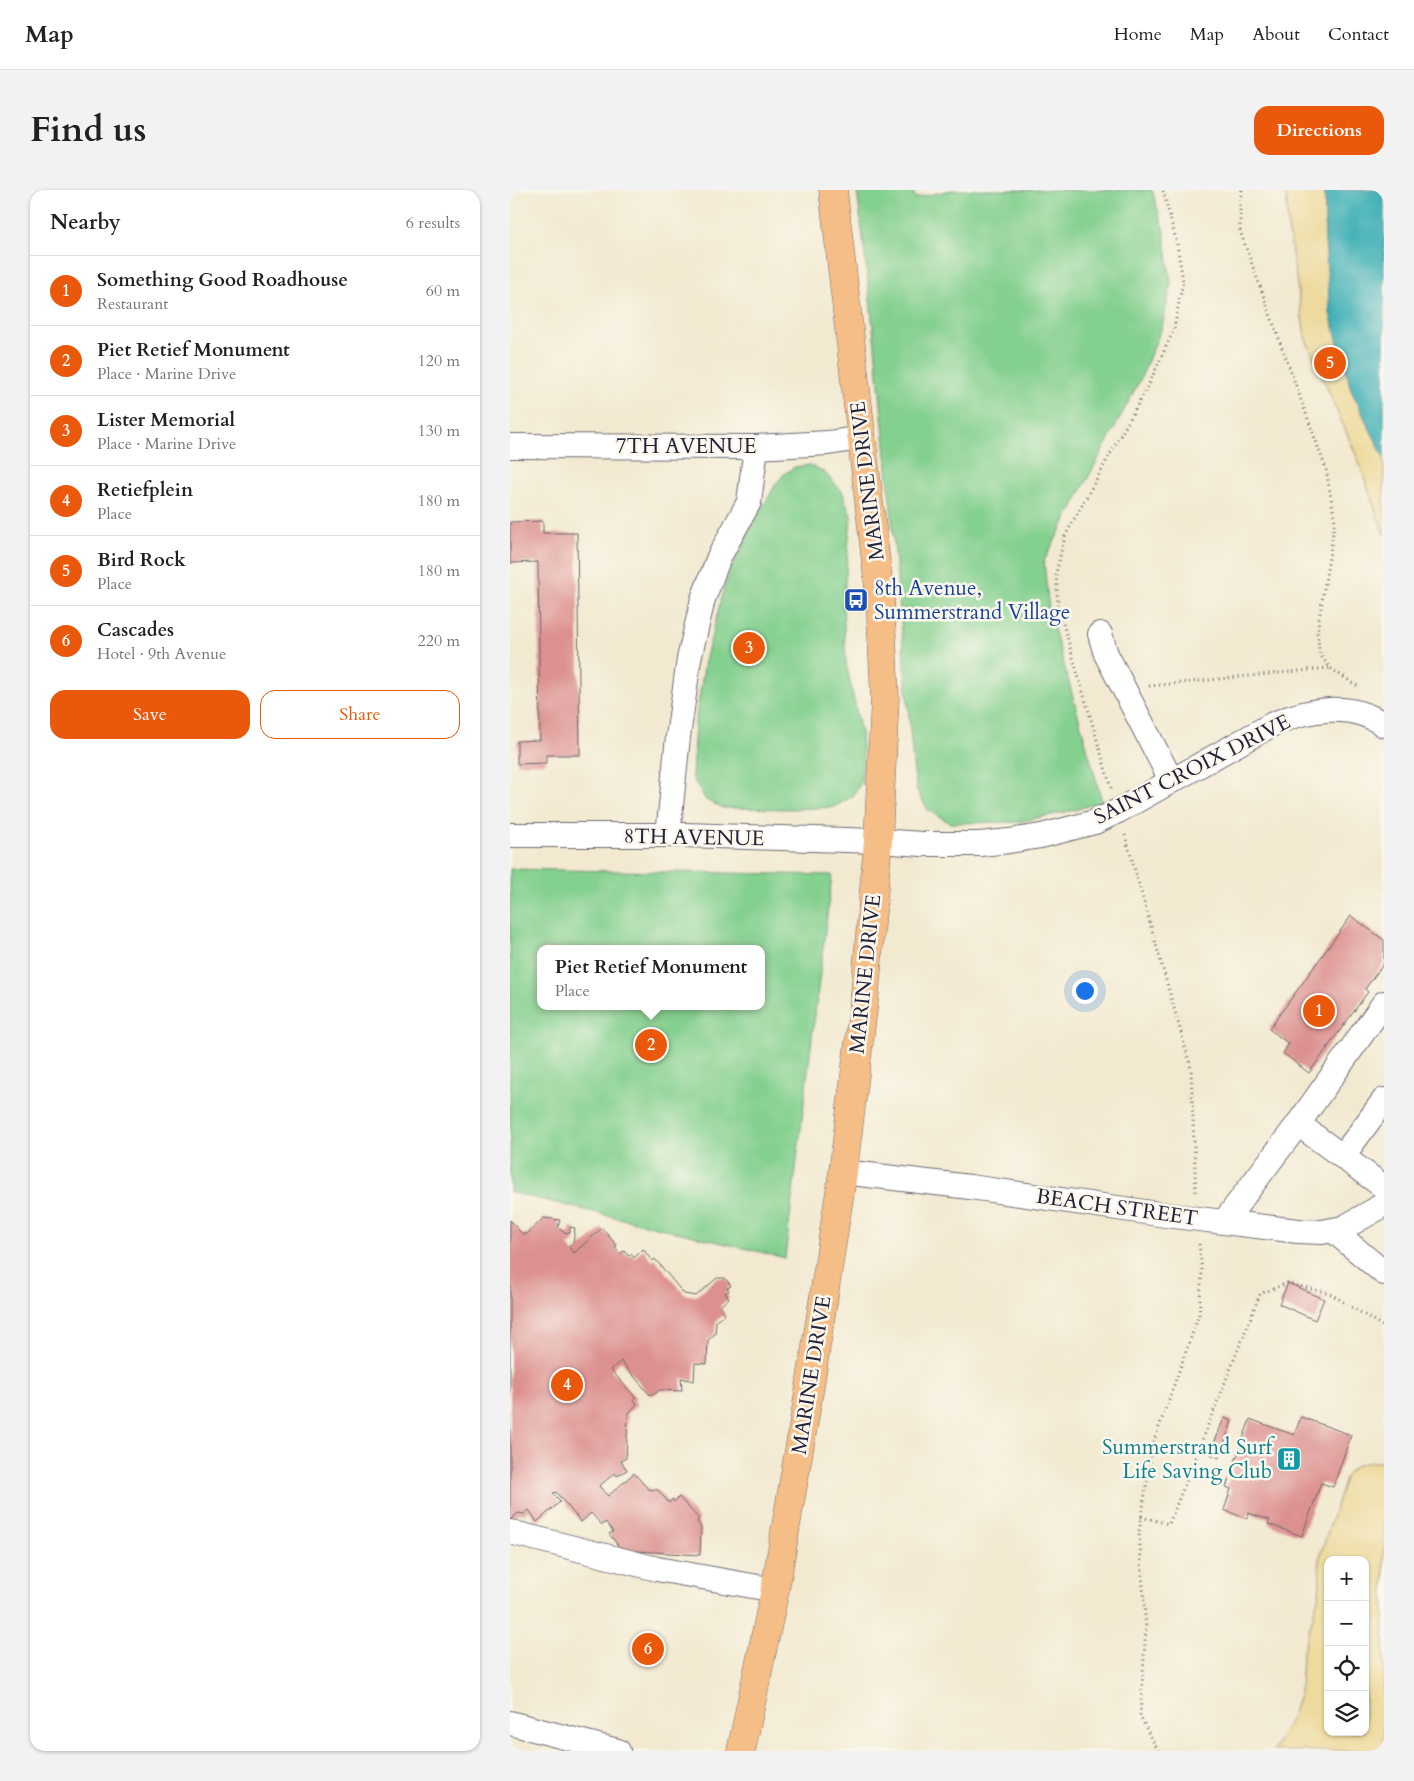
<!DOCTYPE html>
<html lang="en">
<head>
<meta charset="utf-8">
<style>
	:root { --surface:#fff; --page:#f2f2f2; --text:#202124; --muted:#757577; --line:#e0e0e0; --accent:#ea580c }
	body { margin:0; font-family:Cardo,serif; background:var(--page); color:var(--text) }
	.controls { position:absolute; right:15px; bottom:15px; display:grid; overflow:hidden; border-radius:10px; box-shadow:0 1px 4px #0004 }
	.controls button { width:45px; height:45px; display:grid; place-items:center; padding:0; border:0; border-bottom:1px solid var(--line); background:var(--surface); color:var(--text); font:25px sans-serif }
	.you { position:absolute; left:574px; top:800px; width:18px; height:18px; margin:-12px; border:4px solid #fff; border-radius:50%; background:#1a73e8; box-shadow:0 0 0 8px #1a73e833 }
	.badge { display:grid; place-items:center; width:32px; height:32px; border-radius:50%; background:var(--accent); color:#fff; font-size:16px; font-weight:700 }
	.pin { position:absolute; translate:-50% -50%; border:2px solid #fff; box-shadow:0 1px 5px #0006 }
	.popup { position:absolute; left:27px; top:755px; width:228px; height:65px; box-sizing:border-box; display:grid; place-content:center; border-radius:10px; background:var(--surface); filter:drop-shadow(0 1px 4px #0005); font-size:16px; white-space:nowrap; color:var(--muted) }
	.popup b { font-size:19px; color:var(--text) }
	.popup::after { content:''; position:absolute; left:50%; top:100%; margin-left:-10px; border:10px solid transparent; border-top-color:var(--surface) }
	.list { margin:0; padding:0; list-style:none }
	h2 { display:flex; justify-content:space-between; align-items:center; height:65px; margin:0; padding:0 20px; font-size:21px }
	h2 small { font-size:16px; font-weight:400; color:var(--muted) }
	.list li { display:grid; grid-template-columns:32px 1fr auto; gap:15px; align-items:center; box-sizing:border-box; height:70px; padding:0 20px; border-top:1px solid var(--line) }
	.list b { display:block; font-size:19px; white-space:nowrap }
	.list p { margin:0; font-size:16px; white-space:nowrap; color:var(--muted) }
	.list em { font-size:16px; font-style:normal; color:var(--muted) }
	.actions { display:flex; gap:10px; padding:15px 20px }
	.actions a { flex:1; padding:11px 0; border:1px solid var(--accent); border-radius:15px; text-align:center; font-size:18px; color:var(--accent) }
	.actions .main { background:var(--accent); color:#fff }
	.icon { flex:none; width:28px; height:28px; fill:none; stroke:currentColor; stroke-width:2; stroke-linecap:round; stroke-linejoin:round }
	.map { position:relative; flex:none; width:874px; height:1561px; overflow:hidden; border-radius:15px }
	header { display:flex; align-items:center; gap:30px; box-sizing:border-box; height:70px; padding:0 25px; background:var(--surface); border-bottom:1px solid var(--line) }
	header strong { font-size:24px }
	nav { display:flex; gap:28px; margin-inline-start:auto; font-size:18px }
	.intro { display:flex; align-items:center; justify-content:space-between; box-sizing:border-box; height:120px; padding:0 30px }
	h1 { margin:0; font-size:35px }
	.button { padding:12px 22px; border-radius:15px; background:var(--accent); color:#fff; font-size:18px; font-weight:700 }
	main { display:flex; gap:30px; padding:0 30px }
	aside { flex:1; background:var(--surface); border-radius:15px; box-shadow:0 1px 4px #0004 }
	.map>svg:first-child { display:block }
</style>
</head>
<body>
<header>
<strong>Map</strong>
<nav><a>Home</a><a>Map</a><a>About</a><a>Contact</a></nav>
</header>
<div class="intro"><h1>Find us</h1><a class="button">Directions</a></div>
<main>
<aside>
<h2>Nearby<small>6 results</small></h2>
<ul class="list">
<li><span class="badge">1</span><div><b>Something Good Roadhouse</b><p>Restaurant</p></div><em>60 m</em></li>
<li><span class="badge">2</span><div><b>Piet Retief Monument</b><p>Place · Marine Drive</p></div><em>120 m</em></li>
<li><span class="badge">3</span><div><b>Lister Memorial</b><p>Place · Marine Drive</p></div><em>130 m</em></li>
<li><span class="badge">4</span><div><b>Retiefplein</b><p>Place</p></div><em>180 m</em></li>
<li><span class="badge">5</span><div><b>Bird Rock</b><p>Place</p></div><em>180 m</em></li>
<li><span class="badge">6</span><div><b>Cascades</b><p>Hotel · 9th Avenue</p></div><em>220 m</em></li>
</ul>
<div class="actions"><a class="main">Save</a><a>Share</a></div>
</aside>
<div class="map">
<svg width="874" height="1561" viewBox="0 0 874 1561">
	<rect width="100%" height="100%" fill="#fbf7ec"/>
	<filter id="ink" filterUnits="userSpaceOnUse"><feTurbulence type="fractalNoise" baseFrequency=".02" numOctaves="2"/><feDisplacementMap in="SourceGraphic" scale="10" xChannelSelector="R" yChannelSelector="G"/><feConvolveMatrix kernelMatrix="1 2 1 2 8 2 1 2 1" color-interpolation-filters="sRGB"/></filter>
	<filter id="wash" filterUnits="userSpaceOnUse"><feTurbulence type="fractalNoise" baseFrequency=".0096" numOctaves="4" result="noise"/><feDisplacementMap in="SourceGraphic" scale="20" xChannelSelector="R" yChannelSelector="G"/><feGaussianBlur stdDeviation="1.12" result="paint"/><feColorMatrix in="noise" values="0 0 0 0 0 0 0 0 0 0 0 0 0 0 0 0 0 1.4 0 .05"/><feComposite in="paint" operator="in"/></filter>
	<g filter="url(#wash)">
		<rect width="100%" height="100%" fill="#f2e9d0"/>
		<g fill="#84d08f" stroke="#537965" fill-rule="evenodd">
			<path d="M347,0H403L405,8L441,0H642L654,41L661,94L652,137L630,190L534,371L539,421L592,611L565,620L508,632L440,633L418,620L407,601L403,575C387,383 371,191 347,0Z"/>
			<polygon points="300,275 314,282 332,301 341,326 333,416 336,473 351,543 353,567 351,593 343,606 324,617 285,619 213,618 196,610 182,587 185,533 195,471 205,433 213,401 221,379 248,325 266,294 274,284 285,277"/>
			<path d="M0,679L322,685L275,1068L0,1002ZM31,759H251V816H31Z"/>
		</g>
		<g fill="#eeda9e" stroke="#887e6c" fill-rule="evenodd">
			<polygon points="776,0 815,0 815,52 841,200 874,268 874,345 847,267 795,147 778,36"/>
			<path d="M874,1272V1561H763L782,1526L790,1502L792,1465L808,1409L810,1394L809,1369L835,1288C843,1272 857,1272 874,1272ZM818,1370H855V1542H818Z"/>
		</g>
		<polygon fill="#3eafb5" stroke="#306878" points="815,0 874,0 874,268 841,200 820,124 815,52"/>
		<g id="blocks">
			<g fill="#dc908f">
				<polygon points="33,331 33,343 67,343 70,565 36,565 36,573 7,574 7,551 30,550 28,372 0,373 0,332"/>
				<polygon points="841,726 874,750 874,773 855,799 858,802 799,883 773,863 779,854 759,839"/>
				<polygon points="34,1028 50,1030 48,1037 53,1042 60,1043 60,1037 65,1038 63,1053 58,1056 64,1063 92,1038 107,1056 105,1057 110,1064 114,1061 119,1066 121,1064 124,1068 133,1059 142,1071 145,1069 174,1104 186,1106 207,1088 215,1088 221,1096 217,1098 219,1101 215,1103 219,1108 210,1116 215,1124 206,1131 205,1144 198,1150 197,1174 185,1173 184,1191 171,1188 172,1201 150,1200 143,1205 140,1205 111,1171 101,1180 126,1208 124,1210 127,1214 118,1224 116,1268 111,1271 117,1280 107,1286 105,1283 89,1296 98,1306 124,1283 138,1299 148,1300 159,1313 162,1309 164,1312 169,1307 189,1329 187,1331 191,1338 190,1365 112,1360 99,1344 103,1342 96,1332 92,1335 81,1323 71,1332 46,1302 43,1303 50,1312 27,1332 19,1320 14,1324 8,1323 0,1331 0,1030 12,1044 17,1044"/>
				<polygon points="778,1093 814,1109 805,1130 769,1114"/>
				<polygon points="791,1227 841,1245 823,1297 811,1293 792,1346 758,1334 760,1330 738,1323 737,1329 714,1320 721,1299 716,1297 740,1229 784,1245"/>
				<polygon points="714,1228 722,1231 709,1268 700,1264"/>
			</g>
		</g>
	</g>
	<g filter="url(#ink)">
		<use href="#blocks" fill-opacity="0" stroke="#6b686f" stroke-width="1"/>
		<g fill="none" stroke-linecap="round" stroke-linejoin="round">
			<defs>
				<g id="minor">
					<polyline points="0,256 246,257 318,253 352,248"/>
					<polyline points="590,444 596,464 661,590"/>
					<path d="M0,645H175L368,651L412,654H470L499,651L531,646L585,632L608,621L763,534C798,519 841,511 874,535"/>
					<polyline points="158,645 168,547 179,469 193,409 209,367 239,312 246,257"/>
					<polyline points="788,934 874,997"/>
					<polyline points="833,966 874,910"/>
					<polyline points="333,982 460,997 656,1025 788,1041 812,1042 833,1038 865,1020 874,1013"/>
					<polyline points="714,1032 788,934 874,813"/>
					<polyline points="824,1041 874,1083"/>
					<polyline points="0,1342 147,1379 265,1400"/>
					<polyline points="0,1533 108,1561"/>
				</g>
				<polyline id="major" points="231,1561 265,1400 299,1202 333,982 355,803 368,651 375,508 370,407 323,0"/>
			</defs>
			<use href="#minor" stroke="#6b686f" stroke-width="26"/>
			<use href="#major" stroke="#6b686f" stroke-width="29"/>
			<g stroke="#6b686f" stroke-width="3" stroke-dasharray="1 4" stroke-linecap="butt">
				<polyline points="732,0 730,12 730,41 816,279 825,331 807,442 810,464 820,478 849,497"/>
				<polyline points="639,496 819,478"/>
				<polyline points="601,598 548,416 546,383 555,346 640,192 664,139 673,91 667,54 653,0"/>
				<polyline points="615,645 681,878 686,1004"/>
				<polyline points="631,1327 659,1334 750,1104 777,1093 819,1103 874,1137"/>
				<polyline points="648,1561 630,1526 636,1438 629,1342 643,1254 689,1125 692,1080 689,1053"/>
			</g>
			<use href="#minor" stroke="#fff" stroke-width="24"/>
			<use href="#major" stroke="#f6be87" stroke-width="28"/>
		</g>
	</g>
	<defs>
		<symbol id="bus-square" viewBox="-11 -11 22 22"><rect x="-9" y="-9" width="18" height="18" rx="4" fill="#1a4fb4" stroke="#fbf7ec"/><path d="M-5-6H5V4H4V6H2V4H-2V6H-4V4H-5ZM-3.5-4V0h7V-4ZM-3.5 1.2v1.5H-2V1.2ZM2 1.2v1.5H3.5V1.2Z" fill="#fff"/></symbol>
		<symbol id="building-square" viewBox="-11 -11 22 22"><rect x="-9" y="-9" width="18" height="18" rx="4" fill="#0f9aa8" stroke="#fbf7ec"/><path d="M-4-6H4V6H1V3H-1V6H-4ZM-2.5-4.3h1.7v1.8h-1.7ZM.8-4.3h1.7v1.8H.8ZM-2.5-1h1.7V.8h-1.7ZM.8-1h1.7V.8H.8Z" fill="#fff"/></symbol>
	</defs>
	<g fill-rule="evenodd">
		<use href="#bus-square" x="332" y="396" width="28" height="28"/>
		<use href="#building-square" x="765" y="1255" width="28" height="28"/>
	</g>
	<g text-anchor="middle" stroke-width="5" stroke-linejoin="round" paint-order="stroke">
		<g font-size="21" fill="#22223b" stroke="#fbf7ec">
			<text x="176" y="263">7TH AVENUE</text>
			<text transform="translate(357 291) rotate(-97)" y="7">MARINE DRIVE</text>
			<text transform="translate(682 579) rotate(-27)" y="7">SAINT CROIX DRIVE</text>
			<text transform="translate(184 647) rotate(1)" y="7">8TH AVENUE</text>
			<text transform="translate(355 784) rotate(-84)" y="7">MARINE DRIVE</text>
			<text transform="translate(607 1017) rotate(8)" y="7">BEACH STREET</text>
			<text transform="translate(301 1185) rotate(-81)" y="7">MARINE DRIVE</text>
		</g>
		<g font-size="21" fill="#164399" stroke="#fbf7ec" text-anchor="start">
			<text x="364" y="405">8th Avenue,<tspan x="364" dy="24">Summerstrand Village</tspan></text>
		</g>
		<g font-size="21" fill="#0d838f" stroke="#fbf7ec" text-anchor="end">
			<text x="762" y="1264">Summerstrand Surf<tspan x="762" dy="24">Life Saving Club</tspan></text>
		</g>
	</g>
</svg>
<div class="controls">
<button>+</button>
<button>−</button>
<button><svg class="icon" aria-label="locate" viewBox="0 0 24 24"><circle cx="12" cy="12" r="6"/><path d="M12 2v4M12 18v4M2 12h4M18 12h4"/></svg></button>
<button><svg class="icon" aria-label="layers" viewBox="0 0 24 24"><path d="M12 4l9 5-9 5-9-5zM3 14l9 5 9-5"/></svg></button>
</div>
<div class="you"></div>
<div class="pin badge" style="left:809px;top:821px">1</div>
<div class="pin badge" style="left:141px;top:855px">2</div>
<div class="popup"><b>Piet Retief Monument</b>Place</div>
<div class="pin badge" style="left:239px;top:458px">3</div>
<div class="pin badge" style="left:57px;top:1195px">4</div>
<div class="pin badge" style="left:820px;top:173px">5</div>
<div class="pin badge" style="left:138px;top:1459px">6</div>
</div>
</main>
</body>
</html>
